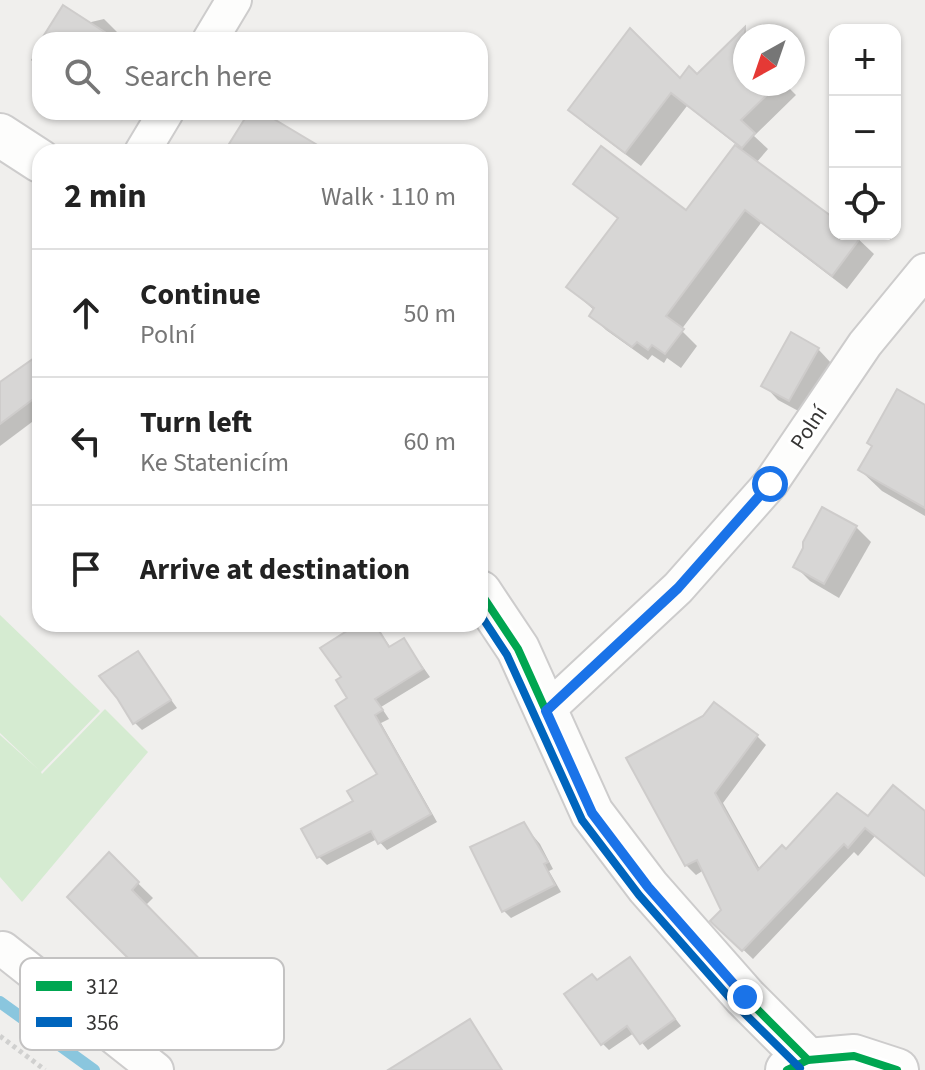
<!DOCTYPE html>
<html lang="en">
<head>
<meta charset="utf-8">
<style>
	:root { --surface:#fff; --page:#f6f6f6; --text:#222; --muted:#767676; --line:#e0e0e0 }
	body { margin:0; font-family:"Source Sans 3",sans-serif; background:var(--page); color:var(--text) }
	.controls { position:absolute; right:24px; top:24px; display:grid; overflow:hidden; border-radius:16px; box-shadow:0 2px 6px #0004 }
	.controls button { width:72px; height:72px; display:grid; place-items:center; padding:0; border:0; border-bottom:2px solid var(--line); background:var(--surface); color:var(--text); font:40px sans-serif }
	.compass { position:absolute; left:733px; top:24px; width:72px; height:72px; border-radius:50%; background:var(--surface); box-shadow:0 2px 6px #0004; rotate:220deg }
	.stop { position:absolute; width:24px; height:24px; margin:-18px; border:6px solid #1a73e8; border-radius:50%; background:#fff }
	.stop.end { background:#1a73e8; border-color:#fff; box-shadow:0 2px 8px #0008 }
	.list { margin:0; padding:0; list-style:none }
	h2 { display:flex; justify-content:space-between; align-items:center; height:104px; margin:0; padding:0 32px; font-size:34px }
	h2 small { font-size:26px; font-weight:400; color:var(--muted) }
	.list li { display:grid; grid-template-columns:52px 1fr auto; gap:24px; align-items:center; box-sizing:border-box; height:128px; padding:0 32px; border-top:2px solid var(--line) }
	.list b { display:block; font-size:30px; white-space:nowrap }
	.list p { margin:0; font-size:26px; white-space:nowrap; color:var(--muted) }
	.list em { font-size:26px; font-style:normal; color:var(--muted) }
	.icon { flex:none; width:44px; height:44px; fill:none; stroke:currentColor; stroke-width:2; stroke-linecap:round; stroke-linejoin:round }
	.map { position:relative; flex:none; width:925px; height:1070px; overflow:hidden }
	.search { position:absolute; background:var(--surface); box-shadow:0 2px 6px #0004; left:32px; top:32px; width:456px; height:88px; display:flex; align-items:center; gap:20px; box-sizing:border-box; padding:0 28px; border-radius:24px; color:var(--muted); font-size:30px }
	.panel { position:absolute; background:var(--surface); box-shadow:0 2px 6px #0004; left:32px; top:144px; width:456px; height:488px; border-radius:24px }
	.map>svg:first-child { display:block }
</style>
</head>
<body>
<div class="map">
<svg width="925" height="1070" viewBox="0 0 925 1070">
	<rect width="100%" height="100%" fill="#f0efed"/>
	<polygon fill="#d5ebd1" points="0,615 100,711 41,772 42,774 105,709 148,752 22,902 0,877 0,735 39,770 0,733"/>
	<g fill="#0003">
		<polygon points="104,19 125,40 43,40 87,23"/>
		<polygon points="745,44 745,84 785,84 796,95 754,136 768,149 756,163 835,221 835,234 853,234 874,254 847,289 761,223 681,330 697,346 681,368 667,358 664,363 652,355 648,360 606,330 591,315 595,311 568,287 619,220 575,183 686,213 738,146 687,106 641,166 585,124 570,110 697,77"/>
		<polygon points="40,46 40,69 31,60"/>
		<polygon points="818,349 832,364 804,414 778,400 764,385"/>
		<polygon points="40,357 40,416 0,446 0,384"/>
		<polygon points="925,407 925,516 882,491 860,470"/>
		<polygon points="856,527 871,542 839,598 810,581 795,566"/>
		<polygon points="362,624 375,624 391,648 404,640 430,677 381,707 389,719 381,723 437,822 387,850 377,839 327,865 319,857 304,829 356,802 380,775 349,699 344,678"/>
		<polygon points="138,654 177,708 142,730 135,723"/>
		<polygon points="757,736 766,745 723,803 761,871 786,852 868,818 925,814 925,876 875,836 858,856 854,852 753,959 713,921 724,910 704,870 696,875 686,865 629,759"/>
		<polygon points="523,824 540,844 553,869 549,871 561,892 511,918 504,911"/>
		<polygon points="109,855 153,898 145,906 230,993 198,1025 69,897"/>
		<polygon points="630,959 681,1026 648,1050 634,1033 609,1050 602,1043 598,982"/>
	</g>
	<g fill="none" stroke-linecap="round" stroke-linejoin="round">
		<polyline stroke="#8ac6de" stroke-width="12" points="0,1002 94,1070"/>
	</g>
	<g fill="#d7d6d5" stroke="#cecccb" stroke-width="2">
		<polygon points="63,5 117,40 41,40"/>
		<polygon points="745,27 745,84 778,84 741,120 755,133 742,148 671,93 625,153 568,110 630,28 680,78 689,66 697,74"/>
		<polygon points="249,112 262,112 329,152 224,152"/>
		<polygon points="735,145 835,219 835,234 856,234 861,237 832,276 745,210 666,316 684,329 665,354 652,345 648,350 637,342 632,347 589,316 594,308 566,287 618,218 573,184 601,146 686,210"/>
		<polygon points="791,332 819,348 789,401 761,386"/>
		<polygon points="40,354 40,394 0,424 0,382"/>
		<polygon points="897,389 925,405 925,508 858,470 872,446 867,443"/>
		<polygon points="822,507 857,526 824,584 793,567 803,548 803,542"/>
		<polygon points="358,624 375,624 389,647 404,638 423,669 375,699 383,710 375,715 431,814 378,844 371,831 317,858 301,829 353,801 347,791 377,774 335,706 347,698 336,680 341,677 320,648"/>
		<polygon points="138,651 171,700 133,724 117,698 99,676"/>
		<polygon points="714,702 758,735 715,793 758,870 782,845 786,849 837,793 868,816 893,785 925,811 925,876 865,828 848,848 844,844 742,951 710,921 721,910 697,860 685,866 626,758 703,716"/>
		<polygon points="524,822 548,862 544,864 555,885 502,912 470,847"/>
		<polygon points="109,852 139,882 132,890 217,977 182,1012 67,897"/>
		<polygon points="630,957 675,1019 640,1044 627,1026 601,1045 564,994 592,974 597,980"/>
		<polygon points="470,1019 502,1070 388,1070"/>
	</g>
	<g fill="none" stroke-linecap="round" stroke-linejoin="round">
		<defs>
			<g id="minor">
				<polyline points="210,40 234,0"/>
				<polyline points="142,152 166,112"/>
				<polyline points="546,711 678,588 770,484 865,344 925,271"/>
				<polyline points="3,949 156,1070"/>
			</g>
			<g id="tertiary">
				<polyline points="0,135 40,161"/>
				<polyline points="480,592 518,649 592,813 648,887 745,997 808,1060"/>
				<polyline points="787,1070 808,1060 854,1056 897,1070"/>
			</g>
		</defs>
		<use href="#minor" stroke="#cdcccc" stroke-width="38"/>
		<use href="#tertiary" stroke="#cdcccc" stroke-width="46"/>
		<polyline stroke="#d0d0cf" stroke-width="5" stroke-dasharray="4 4" stroke-linecap="butt" points="0,1036 45,1070"/>
		<use href="#minor" stroke="#fdfdfc" stroke-width="34"/>
		<use href="#tertiary" stroke="#fdfdfc" stroke-width="42"/>
		<defs>
			<g id="bus-1">
				<polyline points="480,592 518,649 592,813 648,887 745,997 808,1060"/>
				<polyline points="787,1070 808,1060 854,1056 897,1070"/>
			</g>
			<polyline id="bus-2" points="480,614 507,655 582,820 639,895 736,1005 800,1068"/>
		</defs>
		<use href="#bus-1" stroke="#fff" stroke-width="14"/>
		<use href="#bus-2" stroke="#fff" stroke-width="14"/>
		<use href="#bus-1" stroke="#00a651" stroke-width="8"/>
		<use href="#bus-2" stroke="#0065bd" stroke-width="8"/>
	</g>
	<g fill="none" stroke-linecap="round" stroke-linejoin="round">
		<polyline stroke="#1a73e8" stroke-width="10" points="745,997 648,887 592,813 546,711 678,588 770,484"/>
	</g>
	<g text-anchor="middle" stroke-width="6" stroke-linejoin="round" paint-order="stroke">
		<g font-size="22" fill="#363534" stroke="#fff">
			<text transform="translate(808 427) rotate(-56)" y="8">Polní</text>
		</g>
	</g>
	<rect x="20" y="958" width="264" height="92" rx="12" fill="#fff" stroke="#c3c2c2" stroke-width="2"/>
	<rect x="36" y="981" width="36" height="10" fill="#00a651"/>
	<rect x="36" y="1017" width="36" height="10" fill="#0065bd"/>
	<g font-size="22" fill="#363534">
		<text x="86" y="994">312</text>
		<text x="86" y="1030">356</text>
	</g>
</svg>
<div class="controls">
<button>+</button>
<button>−</button>
<button><svg class="icon" aria-label="locate" viewBox="0 0 24 24"><circle cx="12" cy="12" r="6"/><path d="M12 2v4M12 18v4M2 12h4M18 12h4"/></svg></button>
</div>
<svg class="compass" viewBox="-18 -18 36 36"><path d="M0-13l5 13h-10z" fill="#e53935"/><path d="M0 13l5-13h-10z" fill="#767676"/></svg>
<div class="stop" style="left:770px;top:484px"></div>
<div class="stop end" style="left:745px;top:997px"></div>
<div class="search"><svg class="icon" aria-label="search" viewBox="0 0 24 24"><circle cx="10" cy="10" r="6"/><path d="M15 15l6 6"/></svg>Search here</div>
<section class="panel">
<h2>2 min<small>Walk · 110 m</small></h2>
<ul class="list">
<li><svg class="icon" aria-label="ahead" viewBox="0 0 24 24"><path d="M12 20V5M6 11l6-6 6 6"/></svg><div><b>Continue</b><p>Polní</p></div><em>50 m</em></li>
<li><svg class="icon" aria-label="left" viewBox="0 0 24 24"><path d="M17 20v-9H6M10 6l-5 5 5 5"/></svg><div><b>Turn left</b><p>Ke Statenicím</p></div><em>60 m</em></li>
<li><svg class="icon" aria-label="arrive" viewBox="0 0 24 24"><path d="M6 21V4h12l-3 4 3 4H6"/></svg><div><b>Arrive at destination</b></div></li>
</ul>
</section>
</div>
</body>
</html>
